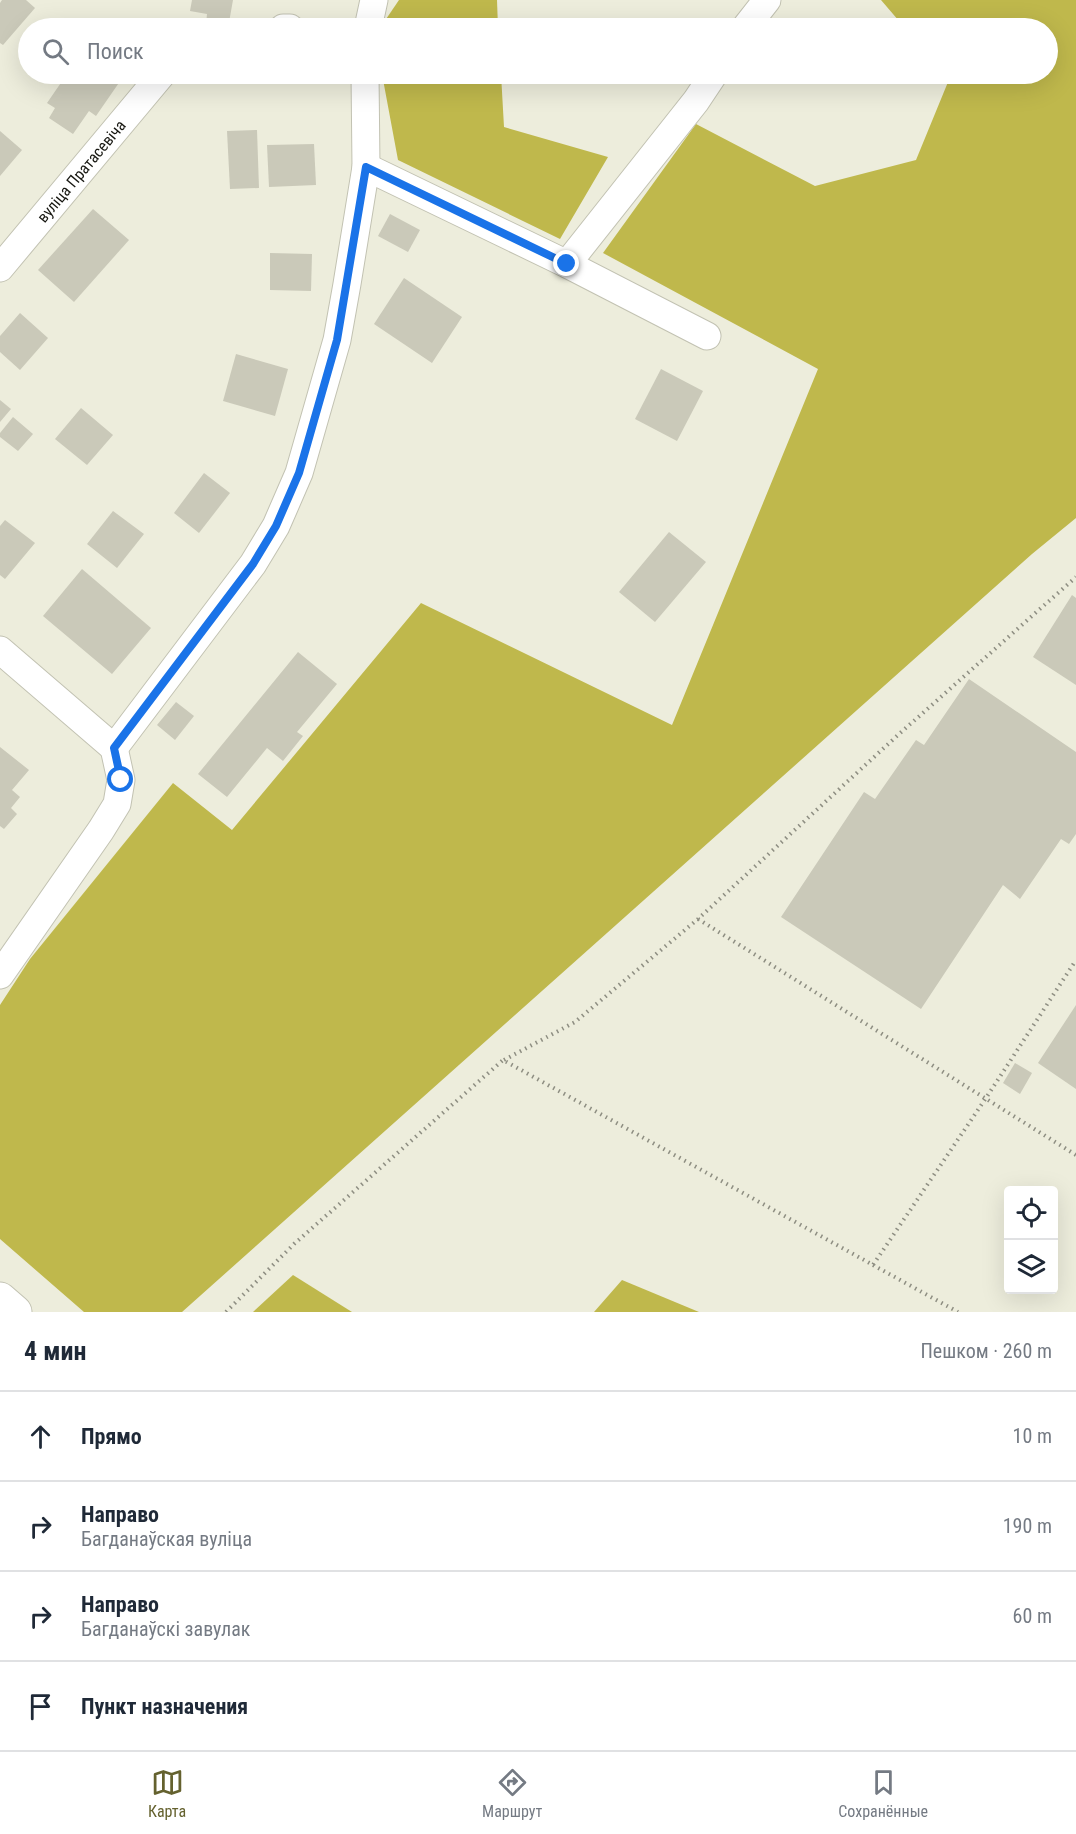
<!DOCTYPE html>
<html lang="ru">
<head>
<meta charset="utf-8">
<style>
	:root { --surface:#fff; --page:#f2f2f3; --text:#1f2937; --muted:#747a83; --line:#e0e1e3; --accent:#64612e }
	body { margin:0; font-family:"Roboto Condensed",sans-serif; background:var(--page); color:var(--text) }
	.controls { position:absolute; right:18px; bottom:18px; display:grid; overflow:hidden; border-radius:6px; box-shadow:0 6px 24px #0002 }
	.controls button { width:54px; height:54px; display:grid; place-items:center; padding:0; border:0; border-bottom:2px solid var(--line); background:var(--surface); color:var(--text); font:30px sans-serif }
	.stop { position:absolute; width:18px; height:18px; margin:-14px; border:4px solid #1a73e8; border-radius:50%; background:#fff }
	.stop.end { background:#1a73e8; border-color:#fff; box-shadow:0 2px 6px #0008 }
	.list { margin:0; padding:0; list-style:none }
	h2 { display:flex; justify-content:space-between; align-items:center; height:78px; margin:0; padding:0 24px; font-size:26px }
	h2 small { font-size:20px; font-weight:400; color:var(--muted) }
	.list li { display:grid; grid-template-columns:39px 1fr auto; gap:18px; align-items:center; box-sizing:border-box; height:90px; padding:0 24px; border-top:2px solid var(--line) }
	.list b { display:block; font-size:22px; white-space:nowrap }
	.list p { margin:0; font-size:20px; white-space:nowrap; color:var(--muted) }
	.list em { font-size:20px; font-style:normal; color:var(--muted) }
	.icon { flex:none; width:33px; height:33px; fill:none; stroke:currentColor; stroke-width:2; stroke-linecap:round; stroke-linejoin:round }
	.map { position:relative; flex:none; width:1076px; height:1312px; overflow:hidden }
	.search { position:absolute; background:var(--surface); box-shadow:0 6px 24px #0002; left:18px; right:18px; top:18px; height:66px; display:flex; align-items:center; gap:15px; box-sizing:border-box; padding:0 21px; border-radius:33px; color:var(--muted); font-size:22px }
	.sheet { height:438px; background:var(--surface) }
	nav { display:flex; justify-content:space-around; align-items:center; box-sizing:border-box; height:84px; border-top:2px solid var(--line); background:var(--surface); font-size:16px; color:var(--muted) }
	nav a { display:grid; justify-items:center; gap:3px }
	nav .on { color:var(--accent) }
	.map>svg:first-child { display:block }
</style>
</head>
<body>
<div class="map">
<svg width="1076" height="1312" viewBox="0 0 1076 1312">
	<rect width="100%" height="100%" fill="#ededdc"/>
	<g fill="#bfb84c">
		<polygon points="399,0 497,0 498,28 380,28"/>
		<polygon points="881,0 1076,0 1076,518 1032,554 182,1312 84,1312 0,1239 0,1005 30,959 173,783 232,830 421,603 672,725 818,369 603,253 696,124 815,186 916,160 948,82 942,74 1048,74 1048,28 905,28"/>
		<polygon points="382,74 501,74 504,127 608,157 560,239 398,160"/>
		<polygon points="293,1275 352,1312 253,1312"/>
		<polygon points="622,1280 699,1312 594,1312"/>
	</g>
	<g fill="#cac9b9">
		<polygon points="2,0 26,0 35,8 3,45 0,43 0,3"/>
		<polygon points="192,0 233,0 228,28 206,24 207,14 190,11"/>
		<polygon points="67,74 125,74 96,116 89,111 73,134 49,118 55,108 47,103"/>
		<polygon points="257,130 259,188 230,189 227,131"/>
		<polygon points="0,131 22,150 0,176"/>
		<polygon points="314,144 316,185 269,187 267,145"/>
		<polygon points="93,209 129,240 74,302 38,270"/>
		<polygon points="390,214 420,230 408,252 378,236"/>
		<polygon points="270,253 312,254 311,291 270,290"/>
		<polygon points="404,278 462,317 432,363 374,324"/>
		<polygon points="20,313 48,338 20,370 0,352 0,336"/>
		<polygon points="236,354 288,369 275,416 223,401"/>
		<polygon points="661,369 703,391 677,441 635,419"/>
		<polygon points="0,400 11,409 0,422"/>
		<polygon points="81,408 113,435 87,465 55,439"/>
		<polygon points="13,417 33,434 18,451 0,437 0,433"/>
		<polygon points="204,473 230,493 199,533 174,513"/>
		<polygon points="113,511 144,534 117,568 87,544"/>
		<polygon points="5,520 35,543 5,579 0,575 0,526"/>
		<polygon points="669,532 706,562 655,622 619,592"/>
		<polygon points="82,569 151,628 112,674 43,616"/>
		<polygon points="1072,595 1076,598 1076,685 1033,657"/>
		<polygon points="298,652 337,684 297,732 303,736 283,761 267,748 227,797 198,774"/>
		<polygon points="969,679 1076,752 1076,834 1069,844 1061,839 1020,899 1003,885 921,1009 781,917 864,792 875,799 916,740 924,745"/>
		<polygon points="176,702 194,716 175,740 157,725"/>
		<polygon points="0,747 29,770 12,790 20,797 11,808 17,814 4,829 0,826"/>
		<polygon points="1076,1005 1076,1089 1038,1063"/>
		<polygon points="1015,1063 1032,1073 1020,1094 1003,1083"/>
	</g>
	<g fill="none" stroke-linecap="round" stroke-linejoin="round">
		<defs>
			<g id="minor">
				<polyline points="283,28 290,28"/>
				<polyline points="368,28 374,0"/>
				<polyline points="745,28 767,0"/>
				<polyline points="366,167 567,264 707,336"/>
				<polyline points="567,264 696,101 714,74"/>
				<polyline points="0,268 162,74"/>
				<polyline points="0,650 114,748"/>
				<polyline points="114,748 253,564 276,526 299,473 337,340 347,284 366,167 365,74"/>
				<polyline points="0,975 101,830 117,804 121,780 114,748"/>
			</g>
			<polyline id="major" points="0,1299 15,1312"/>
		</defs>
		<use href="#minor" stroke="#c2c2b2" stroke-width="29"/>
		<use href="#major" stroke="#c2c2b2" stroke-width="35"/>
		<g stroke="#8e8e82" stroke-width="4" stroke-dasharray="1.5 4.5" stroke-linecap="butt">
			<polyline points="698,919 1076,1155"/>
			<polyline points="504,1060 575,1022 698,919 898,735 1076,577"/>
			<polyline points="873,1265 958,1312"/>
			<polyline points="226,1312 294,1244 503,1060 873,1265 986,1098 1076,960"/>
		</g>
		<use href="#minor" stroke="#fff" stroke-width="27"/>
		<use href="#major" stroke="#fff" stroke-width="33"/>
	</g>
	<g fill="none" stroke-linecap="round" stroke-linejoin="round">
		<polyline stroke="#1a73e8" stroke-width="8" points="121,780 114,748 253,564 276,526 299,473 337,340 366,167 567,264"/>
	</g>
	<g text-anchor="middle" stroke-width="4.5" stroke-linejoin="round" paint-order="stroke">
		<g font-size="16" fill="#171711" stroke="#fff">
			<text transform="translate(81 171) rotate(-50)" y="6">вуліца Пратасевіча</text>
		</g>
	</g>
</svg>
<div class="controls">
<button><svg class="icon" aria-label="locate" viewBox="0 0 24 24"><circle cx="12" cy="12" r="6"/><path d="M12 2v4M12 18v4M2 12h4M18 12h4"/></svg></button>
<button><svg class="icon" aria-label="layers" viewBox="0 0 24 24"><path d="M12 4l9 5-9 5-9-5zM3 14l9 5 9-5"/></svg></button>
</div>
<div class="stop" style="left:121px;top:780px"></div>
<div class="stop end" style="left:567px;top:264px"></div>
<div class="search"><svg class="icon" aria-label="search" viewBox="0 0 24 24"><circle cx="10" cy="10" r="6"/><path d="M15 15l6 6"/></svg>Поиск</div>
</div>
<section class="sheet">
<h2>4 мин<small>Пешком · 260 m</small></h2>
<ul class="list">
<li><svg class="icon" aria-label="ahead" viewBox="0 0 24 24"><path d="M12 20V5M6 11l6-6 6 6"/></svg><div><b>Прямо</b></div><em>10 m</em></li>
<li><svg class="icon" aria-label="right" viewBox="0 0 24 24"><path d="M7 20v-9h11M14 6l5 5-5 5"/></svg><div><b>Направо</b><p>Багданаўская вуліца</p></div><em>190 m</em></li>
<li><svg class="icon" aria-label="right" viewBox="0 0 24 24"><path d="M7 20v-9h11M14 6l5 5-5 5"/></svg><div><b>Направо</b><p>Багданаўскі завулак</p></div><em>60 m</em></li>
<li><svg class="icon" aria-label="arrive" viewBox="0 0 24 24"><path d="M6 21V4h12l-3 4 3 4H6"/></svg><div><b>Пункт назначения</b></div></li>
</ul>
</section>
<nav>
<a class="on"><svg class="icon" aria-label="map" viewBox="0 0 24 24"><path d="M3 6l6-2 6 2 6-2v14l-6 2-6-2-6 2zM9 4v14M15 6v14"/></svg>Карта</a>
<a><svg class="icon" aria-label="directions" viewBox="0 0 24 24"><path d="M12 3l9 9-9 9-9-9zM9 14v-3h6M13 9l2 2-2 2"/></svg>Маршрут</a>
<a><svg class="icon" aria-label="saved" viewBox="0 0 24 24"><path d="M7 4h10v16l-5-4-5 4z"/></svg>Сохранённые</a>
</nav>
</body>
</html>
